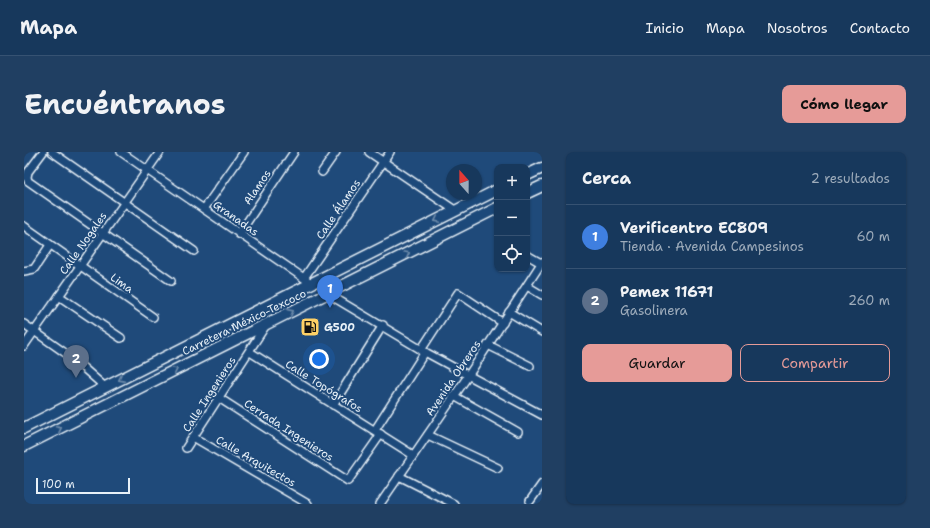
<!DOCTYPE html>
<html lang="es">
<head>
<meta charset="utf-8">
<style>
	:root { --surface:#17385c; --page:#203f62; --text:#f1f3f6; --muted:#9eacbb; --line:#365272; --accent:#e69b98 }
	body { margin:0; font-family:"Shantell Sans",sans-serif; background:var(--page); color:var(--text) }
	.controls { position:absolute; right:12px; top:12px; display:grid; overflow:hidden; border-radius:8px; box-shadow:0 1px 3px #0004 }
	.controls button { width:36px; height:36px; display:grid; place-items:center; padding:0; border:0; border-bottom:1px solid var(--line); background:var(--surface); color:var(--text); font:20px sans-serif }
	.compass { position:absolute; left:422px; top:12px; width:36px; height:36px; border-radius:50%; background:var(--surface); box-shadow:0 1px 3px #0004; rotate:339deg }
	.scale { position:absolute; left:12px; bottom:10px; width:94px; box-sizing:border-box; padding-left:4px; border:2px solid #e8f1f8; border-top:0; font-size:11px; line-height:14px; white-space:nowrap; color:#e8f1f8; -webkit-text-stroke:3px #1f4a7a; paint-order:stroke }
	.you { position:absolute; left:295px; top:207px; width:14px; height:14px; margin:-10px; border:3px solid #fff; border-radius:50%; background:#1a73e8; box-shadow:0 0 0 6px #1a73e833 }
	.badge { display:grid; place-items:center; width:26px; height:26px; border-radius:50%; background:var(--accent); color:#fff; font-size:13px; font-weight:700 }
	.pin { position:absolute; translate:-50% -33px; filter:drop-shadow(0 1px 2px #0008) }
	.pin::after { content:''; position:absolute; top:21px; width:14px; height:12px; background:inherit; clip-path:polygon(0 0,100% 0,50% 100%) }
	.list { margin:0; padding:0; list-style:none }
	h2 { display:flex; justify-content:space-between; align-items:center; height:52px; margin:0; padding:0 16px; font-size:17px }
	h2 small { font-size:13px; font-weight:400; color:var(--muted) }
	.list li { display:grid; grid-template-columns:26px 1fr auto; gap:12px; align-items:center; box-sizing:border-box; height:64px; padding:0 16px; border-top:1px solid var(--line) }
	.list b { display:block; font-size:15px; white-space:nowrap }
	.list p { margin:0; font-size:13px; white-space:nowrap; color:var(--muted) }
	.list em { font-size:13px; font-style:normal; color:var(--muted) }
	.actions { display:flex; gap:8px; padding:12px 16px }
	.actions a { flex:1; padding:9px 0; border:1px solid var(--accent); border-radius:8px; text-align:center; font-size:14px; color:var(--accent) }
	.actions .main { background:var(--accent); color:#111 }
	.icon { flex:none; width:22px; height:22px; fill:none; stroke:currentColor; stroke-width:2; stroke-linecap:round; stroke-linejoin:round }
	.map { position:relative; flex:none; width:518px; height:352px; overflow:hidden; border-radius:8px }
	header { display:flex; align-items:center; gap:24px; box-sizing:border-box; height:56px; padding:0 20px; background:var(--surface); border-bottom:1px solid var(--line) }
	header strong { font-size:19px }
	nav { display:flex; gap:22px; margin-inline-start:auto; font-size:14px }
	.intro { display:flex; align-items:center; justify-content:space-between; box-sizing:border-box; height:96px; padding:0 24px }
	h1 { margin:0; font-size:28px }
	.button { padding:10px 18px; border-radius:8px; background:var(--accent); color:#111; font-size:14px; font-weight:700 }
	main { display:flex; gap:24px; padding:0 24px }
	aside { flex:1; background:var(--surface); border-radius:8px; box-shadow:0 1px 3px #0004 }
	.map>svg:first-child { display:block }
</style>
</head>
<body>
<header>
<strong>Mapa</strong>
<nav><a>Inicio</a><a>Mapa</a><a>Nosotros</a><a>Contacto</a></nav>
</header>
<div class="intro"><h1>Encuéntranos</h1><a class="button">Cómo llegar</a></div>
<main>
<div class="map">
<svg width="518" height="352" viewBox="0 0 518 352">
	<rect width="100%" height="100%" fill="#1f4a7a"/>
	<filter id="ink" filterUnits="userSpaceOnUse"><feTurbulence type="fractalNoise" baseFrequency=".025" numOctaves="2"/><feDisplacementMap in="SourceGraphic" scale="8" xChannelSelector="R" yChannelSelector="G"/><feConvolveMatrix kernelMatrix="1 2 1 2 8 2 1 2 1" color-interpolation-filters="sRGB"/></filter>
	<g filter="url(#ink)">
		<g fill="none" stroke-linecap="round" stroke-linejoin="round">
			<defs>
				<g id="minor">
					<polyline points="19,0 4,20 3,25 4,29 147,129"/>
					<polyline points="28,0 170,99"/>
					<polyline points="97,0 287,131"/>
					<polyline points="345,0 432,59"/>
					<polyline points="298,20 312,0"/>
					<polyline points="180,57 220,0"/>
					<polyline points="0,74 129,165"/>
					<polyline points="215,82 270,0"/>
					<polyline points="503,103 517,111"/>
					<polyline points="0,119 10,117 26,93"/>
					<polyline points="280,126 366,0"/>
					<polyline points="503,134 518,143"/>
					<polyline points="304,142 401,200 518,263"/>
					<polyline points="35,144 97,186"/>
					<polyline points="485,160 518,180"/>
					<polyline points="0,172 47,205 81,235"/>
					<polyline points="464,193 506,214"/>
					<polyline points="0,194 136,0"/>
					<polyline points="397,198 434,141 479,171"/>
					<polyline points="226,200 389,303"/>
					<polyline points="430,244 494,280"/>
					<polyline points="195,246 324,329 357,282"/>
					<polyline points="309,253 359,173"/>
					<polyline points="351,278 401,200"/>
					<polyline points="404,283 474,316"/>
					<polyline points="169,285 284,352"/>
					<polyline points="162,296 242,173"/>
					<polyline points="375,324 430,352"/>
					<polyline points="506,349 518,332"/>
					<polyline points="356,352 444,224 518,110"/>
				</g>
				<g id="highway">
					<polyline points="503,23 518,16"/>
					<polyline points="503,41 518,34"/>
					<polyline points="0,276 473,38"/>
					<polyline points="0,294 473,56"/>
				</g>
			</defs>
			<use href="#minor" stroke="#e8f1f8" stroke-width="10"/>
			<use href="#highway" stroke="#e8f1f8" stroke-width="13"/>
			<use href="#minor" stroke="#1f4a7a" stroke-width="7"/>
			<use href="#highway" stroke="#1f4a7a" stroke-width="10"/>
		</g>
		<defs><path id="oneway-chevron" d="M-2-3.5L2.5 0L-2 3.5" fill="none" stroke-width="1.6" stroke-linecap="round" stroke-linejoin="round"/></defs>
		<g stroke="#6f8dac">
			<use href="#oneway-chevron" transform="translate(413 68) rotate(154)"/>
			<use href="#oneway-chevron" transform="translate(383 102) rotate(-26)"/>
			<use href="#oneway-chevron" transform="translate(267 160) rotate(-26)"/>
			<use href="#oneway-chevron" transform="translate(151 218) rotate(-26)"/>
			<use href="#oneway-chevron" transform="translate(97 227) rotate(153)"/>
			<use href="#oneway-chevron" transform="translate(35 277) rotate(-27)"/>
		</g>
	</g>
	<defs>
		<symbol id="fuel-square" viewBox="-11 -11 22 22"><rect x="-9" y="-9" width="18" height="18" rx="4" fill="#ffd166" stroke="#1f4a7a"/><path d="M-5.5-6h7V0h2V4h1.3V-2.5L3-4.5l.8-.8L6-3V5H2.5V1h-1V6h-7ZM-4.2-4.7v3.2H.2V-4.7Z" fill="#111"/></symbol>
	</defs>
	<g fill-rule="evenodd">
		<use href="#fuel-square" x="275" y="164" width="22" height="22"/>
	</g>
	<g text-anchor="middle" stroke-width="4" stroke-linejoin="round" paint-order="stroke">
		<g font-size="11" fill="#e8f1f8" stroke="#1f4a7a">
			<text transform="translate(233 35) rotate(-56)" y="4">Alamos</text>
			<text transform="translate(314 57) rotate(-56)" y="4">Calle Álamos</text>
			<text transform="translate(212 66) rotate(35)" y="4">Granadas</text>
			<text transform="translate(59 91) rotate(-55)" y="4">Calle Nogales</text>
			<text transform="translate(98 131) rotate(35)" y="4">Lima</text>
			<text transform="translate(220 170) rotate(-26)" y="4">Carretera México-Texcoco</text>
			<text transform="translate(429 226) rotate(-56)" y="4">Avenida Obreros</text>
			<text transform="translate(300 234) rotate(32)" y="4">Calle Topógrafos</text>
			<text transform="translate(185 242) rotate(-57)" y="4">Calle Ingenieros</text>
			<text transform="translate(265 278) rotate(33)" y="4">Cerrada Ingenieros</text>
			<text transform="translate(232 309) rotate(30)" y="4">Calle Arquitectos</text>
		</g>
		<g font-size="11" font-weight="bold" fill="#e8f1f8" stroke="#1f4a7a" text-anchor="start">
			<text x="300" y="179">G500</text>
		</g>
	</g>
</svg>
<div class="controls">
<button>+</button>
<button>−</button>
<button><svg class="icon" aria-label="locate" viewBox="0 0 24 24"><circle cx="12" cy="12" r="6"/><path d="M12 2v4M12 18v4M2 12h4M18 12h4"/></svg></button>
</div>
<svg class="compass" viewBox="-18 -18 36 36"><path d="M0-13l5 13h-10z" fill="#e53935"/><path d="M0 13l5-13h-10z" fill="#9eacbb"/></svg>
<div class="scale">100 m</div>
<div class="you"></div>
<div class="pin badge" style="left:306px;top:156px;background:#3f7fe0">1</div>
<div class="pin badge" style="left:52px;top:226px;background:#5c6f8a">2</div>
</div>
<aside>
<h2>Cerca<small>2 resultados</small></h2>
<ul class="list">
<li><span class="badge" style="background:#3f7fe0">1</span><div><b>Verificentro EC809</b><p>Tienda · Avenida Campesinos</p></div><em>60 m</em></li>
<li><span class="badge" style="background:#5c6f8a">2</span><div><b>Pemex 11671</b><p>Gasolinera</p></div><em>260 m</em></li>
</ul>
<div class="actions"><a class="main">Guardar</a><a>Compartir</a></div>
</aside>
</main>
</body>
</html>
